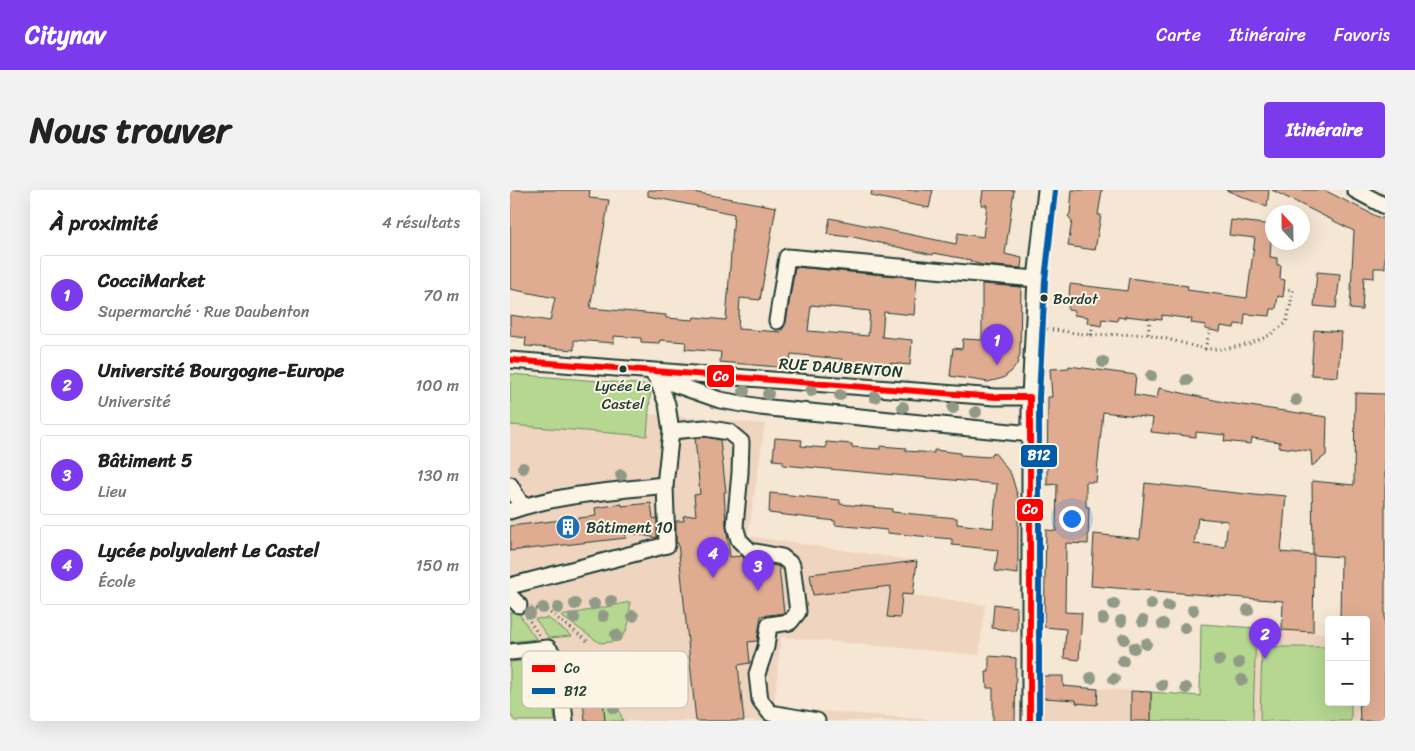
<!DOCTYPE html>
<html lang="fr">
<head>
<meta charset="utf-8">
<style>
	:root { --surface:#fff; --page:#f2f2f2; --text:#222; --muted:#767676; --line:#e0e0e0; --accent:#7c3aed }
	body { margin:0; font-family:Sriracha,sans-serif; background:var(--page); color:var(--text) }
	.controls { position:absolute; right:15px; bottom:15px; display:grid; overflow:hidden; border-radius:5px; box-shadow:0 5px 20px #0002 }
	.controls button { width:45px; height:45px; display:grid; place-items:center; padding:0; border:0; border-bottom:1px solid var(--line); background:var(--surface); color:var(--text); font:25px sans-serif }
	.compass { position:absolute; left:755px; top:15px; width:45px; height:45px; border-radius:50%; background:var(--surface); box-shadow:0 5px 20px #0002; rotate:338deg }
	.you { position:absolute; left:561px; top:328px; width:18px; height:18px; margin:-12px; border:4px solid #fff; border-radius:50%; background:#1a73e8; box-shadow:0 0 0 8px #1a73e833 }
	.badge { display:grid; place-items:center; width:32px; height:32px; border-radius:50%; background:var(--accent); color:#fff; font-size:16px; font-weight:700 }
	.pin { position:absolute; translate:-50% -41px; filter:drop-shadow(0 1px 2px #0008) }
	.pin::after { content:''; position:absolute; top:26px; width:18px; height:15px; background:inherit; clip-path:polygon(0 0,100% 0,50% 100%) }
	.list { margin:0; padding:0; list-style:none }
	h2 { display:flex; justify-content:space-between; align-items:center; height:65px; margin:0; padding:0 20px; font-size:21px }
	h2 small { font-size:16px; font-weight:400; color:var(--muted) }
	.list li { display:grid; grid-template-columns:32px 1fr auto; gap:15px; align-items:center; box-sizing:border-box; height:80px; margin:0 10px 10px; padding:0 10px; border:1px solid var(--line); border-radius:5px }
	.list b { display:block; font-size:19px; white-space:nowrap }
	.list p { margin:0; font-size:16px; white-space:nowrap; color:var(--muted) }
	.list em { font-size:16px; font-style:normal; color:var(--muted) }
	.map { position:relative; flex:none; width:875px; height:531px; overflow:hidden; border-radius:5px }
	header { display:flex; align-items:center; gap:30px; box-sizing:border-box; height:70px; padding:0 25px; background:var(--accent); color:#fff }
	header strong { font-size:24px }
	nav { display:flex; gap:28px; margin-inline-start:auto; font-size:18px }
	.intro { display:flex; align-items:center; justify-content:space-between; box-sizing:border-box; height:120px; padding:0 30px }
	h1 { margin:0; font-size:35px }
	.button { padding:12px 22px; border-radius:5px; background:var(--accent); color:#fff; font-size:18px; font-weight:700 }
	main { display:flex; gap:30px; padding:0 30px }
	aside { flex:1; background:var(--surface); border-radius:5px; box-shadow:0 5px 20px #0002 }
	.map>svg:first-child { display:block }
</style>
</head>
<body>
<header>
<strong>Citynav</strong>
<nav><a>Carte</a><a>Itinéraire</a><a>Favoris</a></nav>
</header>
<div class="intro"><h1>Nous trouver</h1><a class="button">Itinéraire</a></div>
<main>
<aside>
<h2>À proximité<small>4 résultats</small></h2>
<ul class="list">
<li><span class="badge">1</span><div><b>CocciMarket</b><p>Supermarché · Rue Daubenton</p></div><em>70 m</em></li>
<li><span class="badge">2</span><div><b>Université Bourgogne-Europe</b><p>Université</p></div><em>100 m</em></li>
<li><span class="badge">3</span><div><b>Bâtiment 5</b><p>Lieu</p></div><em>130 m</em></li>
<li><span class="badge">4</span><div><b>Lycée polyvalent Le Castel</b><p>École</p></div><em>150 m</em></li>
</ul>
</aside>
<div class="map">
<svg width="875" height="531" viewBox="0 0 875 531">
	<rect width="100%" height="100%" fill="#f6e6d4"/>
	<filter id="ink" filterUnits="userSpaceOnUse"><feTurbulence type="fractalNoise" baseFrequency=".02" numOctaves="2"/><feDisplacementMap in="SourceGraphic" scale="10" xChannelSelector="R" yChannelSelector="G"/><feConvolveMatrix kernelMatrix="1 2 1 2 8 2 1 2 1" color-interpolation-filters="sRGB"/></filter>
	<g filter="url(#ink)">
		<g fill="#efd5c0">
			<polygon points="138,224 255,234 238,346 407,371 403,405 475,415 469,465 271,447 264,517 436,531 0,531 0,235 137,246"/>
			<polygon points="691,434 819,444 819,512 848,512 848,531 533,531 533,494 690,506"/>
		</g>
		<g fill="#b5d790" stroke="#6a8a62">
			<polygon points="0,184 141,195 137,246 0,235"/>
			<path d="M120,412C120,428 120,439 109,451L90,453L51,426Z"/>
			<polygon points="8,422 26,449 0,452 0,423"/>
			<polygon points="38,428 62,446 39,448 25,429"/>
			<polygon points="691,434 746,438 743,531 641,531 641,502 690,506"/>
			<polygon points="752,457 819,457 819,512 841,512 841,531 750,531"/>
			<polygon points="34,469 41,497 45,531 5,531 0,524 0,472"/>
			<polygon points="90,484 100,493 113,531 95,531"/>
		</g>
		<g fill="#dfac91" stroke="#1f3d34" fill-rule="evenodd">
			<path d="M0,0H80L79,8L99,10L80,118L156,125V128L183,130L184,127L216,130L224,24L138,6V0H172L266,17L250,110L230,108L228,139L271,142L276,132L285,77L407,88L404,125L374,122L372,147L402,150L400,175L379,173L378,181L330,176L332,169L281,164L279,178L210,172L211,162L175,159L176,152L150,150L149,153L131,152V148L104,146V153L64,150V160L15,156L16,148L0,146V125L40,131L45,108L0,99ZM301,115L360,121L358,146L298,141Z"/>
			<polygon points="362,0 423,0 419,18 361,6"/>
			<polygon points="473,0 504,0 495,64 512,68 511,78 472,75 460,71 461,70 424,63 423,65 339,46 339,47 317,44 320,28 446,54 448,43 473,47 477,15 471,15"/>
			<polygon points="562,0 592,0 588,25 591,25 585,60 558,56 562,31 558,26 560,24"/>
			<polygon points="716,0 759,0 757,17"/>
			<polygon points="762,0 814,0 870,28 875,28 875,78 864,78 864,88 854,87 852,120 840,119 844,41"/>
			<polygon points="721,30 762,35 760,67 767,68 767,75 771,75 770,89 775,90 773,107 768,106 766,119 761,119 760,126 735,124 734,135 725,134 724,138 711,136 710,142 695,139 696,135 681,133 682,129 652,125 652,130 615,126 615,128 608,127 607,131 592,129 591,136 583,134 577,133 578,127 564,125 565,121 558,120 560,94 617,101 619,88 678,96 677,100 737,108 745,48 719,45"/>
			<polygon points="807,82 830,84 826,118 804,116"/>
			<polygon points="472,94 511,97 510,164 507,174 502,181 493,188 478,192 440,186 443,158 452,159 453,149 472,150"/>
			<polygon points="804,140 831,142 828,187 801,185"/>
			<polygon points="559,176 626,185 624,205 647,209 649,198 718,213 817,227 816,265 802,276 801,261 769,257 770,252 742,248 741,254 714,251 715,245 686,242 686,247 641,242 643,228 593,222 586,292 576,292 576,317 579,317 578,354 556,353 555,422 572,423 569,470 554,468 556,439 534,437 536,340 546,341 547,294 537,295 538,207 542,207 540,179 559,178"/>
			<path d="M845,203L875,204V531H850L849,512H856V430H830L831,367L804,365L803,442L772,440L773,411L581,396L584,344L630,349L635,293L754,306V304L776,306L771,362L803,365L802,291L844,295ZM688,328L718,331L715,357L684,354Z"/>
			<polygon points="195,247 210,250 216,302 214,302 216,335 220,367 232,366 234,368 235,377 262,375 269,377 274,423 251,426 247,451 238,452 240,473 228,475 234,531 186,531 168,353 166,353 166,331 174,331 173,326 186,325 184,305 190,304 185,248"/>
			<polygon points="265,248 292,250 291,256 316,258 316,252 342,254 342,257 370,259 370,256 396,258 396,261 424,263 424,260 450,263 450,265 479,267 484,262 501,284 508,307 508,384 485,381 488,360 442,355 442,349 377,343 377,340 325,335 325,331 259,323 260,303 330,310 330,314 382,319 382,322 447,328 447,334 483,338 487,294 273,275 273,271 263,270"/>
			<polygon points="141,313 143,328 147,329 147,348 115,342 116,348 0,361 0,336 86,326 85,318 112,314 112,316"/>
			<polygon points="407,371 403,405 392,404 390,428 377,427 381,396 303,405 300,384"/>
			<polygon points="484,414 507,417 507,441 482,438"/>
			<polygon points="479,466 506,468 505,531 483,531 483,498 477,498 476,482 479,482"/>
			<polygon points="90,476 95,531 75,531 70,478"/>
			<polygon points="533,486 553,486 553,496 588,499 587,515 566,513 566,510 533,508"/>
			<polygon points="621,501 641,502 641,531 621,531"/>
		</g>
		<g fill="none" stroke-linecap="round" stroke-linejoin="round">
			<defs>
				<g id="minor">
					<polyline points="845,0 875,16"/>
					<polyline points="267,131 277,67 526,89"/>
					<polyline points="0,170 485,207 520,207"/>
					<polyline points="144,185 147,188 210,210 250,217 520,244"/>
					<polyline points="161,241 195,238 219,242 231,252 230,283 225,336 229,350 240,361 272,367 282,375 288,422 280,432 259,435 256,457 247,484 250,510 260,523 307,531"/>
					<polyline points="0,295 12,316"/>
					<path d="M0,321C49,304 104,301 155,295"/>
					<polyline points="0,396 157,355 155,295 161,241 157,214 147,188"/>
					<polyline points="0,406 9,415"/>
					<polyline points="0,462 38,458 49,472 55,531"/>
					<polyline points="520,531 520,207 526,89 536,0"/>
				</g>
			</defs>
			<use href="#minor" stroke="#1f3d34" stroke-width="19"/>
			<g stroke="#1f3d34" stroke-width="3" stroke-dasharray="1 4" stroke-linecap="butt">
				<polyline points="537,139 581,145 638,144 695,159 714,159 739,154 760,145 776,133 780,118 783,100 774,99"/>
				<polyline points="638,144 640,129"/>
				<polyline points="581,145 583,134"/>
				<polyline points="695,159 700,140"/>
				<polyline points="21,418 39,422 80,453"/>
				<polyline points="17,427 29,445"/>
			</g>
			<use href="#minor" stroke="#fcf5e5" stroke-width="15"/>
			<defs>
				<polyline id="bus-1" points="0,170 485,207 520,207 520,531"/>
				<polyline id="bus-2" points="529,531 529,207 535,90 545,1"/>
			</defs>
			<use href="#bus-1" stroke="#fcf5e5" stroke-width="10"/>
			<use href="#bus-2" stroke="#fcf5e5" stroke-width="10"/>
			<use href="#bus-1" stroke="#f00" stroke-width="6"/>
			<use href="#bus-2" stroke="#005ca9" stroke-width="6"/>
		</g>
		<g fill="#909a86">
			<circle cx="593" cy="172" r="6"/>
			<circle cx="641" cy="186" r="6"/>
			<circle cx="677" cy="190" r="6"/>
			<circle cx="234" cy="201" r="6"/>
			<circle cx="301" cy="201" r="6"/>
			<circle cx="258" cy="204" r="6"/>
			<circle cx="330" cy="205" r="6"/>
			<circle cx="365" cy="207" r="6"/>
			<circle cx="786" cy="210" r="6"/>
			<circle cx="393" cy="217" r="6"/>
			<circle cx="443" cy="218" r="6"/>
			<circle cx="466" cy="222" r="6"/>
			<circle cx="13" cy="278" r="6"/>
			<circle cx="111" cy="285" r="6"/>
			<circle cx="101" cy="411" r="6"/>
			<circle cx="65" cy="414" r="6"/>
			<circle cx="84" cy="414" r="6"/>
			<circle cx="604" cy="414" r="6"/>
			<circle cx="641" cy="414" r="6"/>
			<circle cx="658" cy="416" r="6"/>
			<circle cx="33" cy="418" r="6"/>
			<circle cx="48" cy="418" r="6"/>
			<circle cx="683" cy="420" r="6"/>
			<circle cx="738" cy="420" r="6"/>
			<circle cx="20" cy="423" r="6"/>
			<circle cx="93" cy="426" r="6"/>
			<circle cx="123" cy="426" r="6"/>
			<circle cx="64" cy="428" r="6"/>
			<circle cx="593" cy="429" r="6"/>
			<circle cx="611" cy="431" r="6"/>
			<circle cx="633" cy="431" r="6"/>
			<circle cx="653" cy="434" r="6"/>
			<circle cx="675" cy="438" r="6"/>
			<circle cx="106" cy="445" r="6"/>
			<circle cx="614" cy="449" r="6"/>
			<circle cx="636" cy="454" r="6"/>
			<circle cx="624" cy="458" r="6"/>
			<circle cx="709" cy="470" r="6"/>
			<circle cx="613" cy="471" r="6"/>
			<circle cx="729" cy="473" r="6"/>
			<circle cx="581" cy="488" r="6"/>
			<circle cx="604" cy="489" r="6"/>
			<circle cx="732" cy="490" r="6"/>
			<circle cx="652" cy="495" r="6"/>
			<circle cx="676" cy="498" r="6"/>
			<circle cx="104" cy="518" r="6"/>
		</g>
	</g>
	<defs>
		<symbol id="building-disc" viewBox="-11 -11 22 22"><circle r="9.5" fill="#1f6fb2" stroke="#fcf5e5"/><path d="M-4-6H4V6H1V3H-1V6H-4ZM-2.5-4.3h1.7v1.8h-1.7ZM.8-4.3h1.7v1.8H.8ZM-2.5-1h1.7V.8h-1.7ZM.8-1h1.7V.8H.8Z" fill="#fff"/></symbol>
	</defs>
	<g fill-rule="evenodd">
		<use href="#building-disc" x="44" y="323" width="28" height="28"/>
	</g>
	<g fill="#1f3d34" stroke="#fcf5e5" stroke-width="2">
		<circle cx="534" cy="108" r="4.5"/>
		<circle cx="113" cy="179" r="4.5"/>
	</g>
	<g text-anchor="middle" stroke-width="4" stroke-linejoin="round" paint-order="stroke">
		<g font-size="15" fill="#1f3d34" stroke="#fcf5e5" text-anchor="start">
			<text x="543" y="114">Bordot</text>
			<text x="113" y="201" text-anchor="middle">Lycée Le<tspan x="113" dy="18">Castel</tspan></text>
		</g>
		<g font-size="16" fill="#1f3d34" stroke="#fcf5e5">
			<text transform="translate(331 177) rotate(4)" y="6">RUE DAUBENTON</text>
		</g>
		<g font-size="16" fill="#1f3d34" stroke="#fcf5e5" text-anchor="start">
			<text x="76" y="343">Bâtiment 10</text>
		</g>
	</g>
	<rect x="12" y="461" width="166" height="57" rx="8" fill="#fcf5e5" stroke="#babeb0" stroke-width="1"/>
	<rect x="22" y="475" width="23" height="7" fill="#f00"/>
	<rect x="22" y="498" width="23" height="6" fill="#005ca9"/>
	<g font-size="14" fill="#1f3d34">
		<text x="54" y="483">Co</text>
		<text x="54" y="506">B12</text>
	</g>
	<g stroke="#fcf5e5" stroke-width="2">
		<rect x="196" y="174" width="29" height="24" rx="5" fill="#f00"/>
		<rect x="510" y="254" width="38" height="24" rx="5" fill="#005ca9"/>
		<rect x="506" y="308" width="28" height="24" rx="5" fill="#f00"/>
	</g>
	<g font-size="14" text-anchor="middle" font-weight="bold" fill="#fff">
		<text x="211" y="191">Co</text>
		<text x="529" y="270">B12</text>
		<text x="520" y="324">Co</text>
	</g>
</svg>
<div class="controls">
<button>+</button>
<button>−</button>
</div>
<svg class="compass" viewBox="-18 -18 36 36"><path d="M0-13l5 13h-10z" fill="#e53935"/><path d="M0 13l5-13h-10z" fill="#767676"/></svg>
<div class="you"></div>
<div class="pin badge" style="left:487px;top:175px">1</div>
<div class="pin badge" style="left:755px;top:469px">2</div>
<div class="pin badge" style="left:248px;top:401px">3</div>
<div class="pin badge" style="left:203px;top:388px">4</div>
</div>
</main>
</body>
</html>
